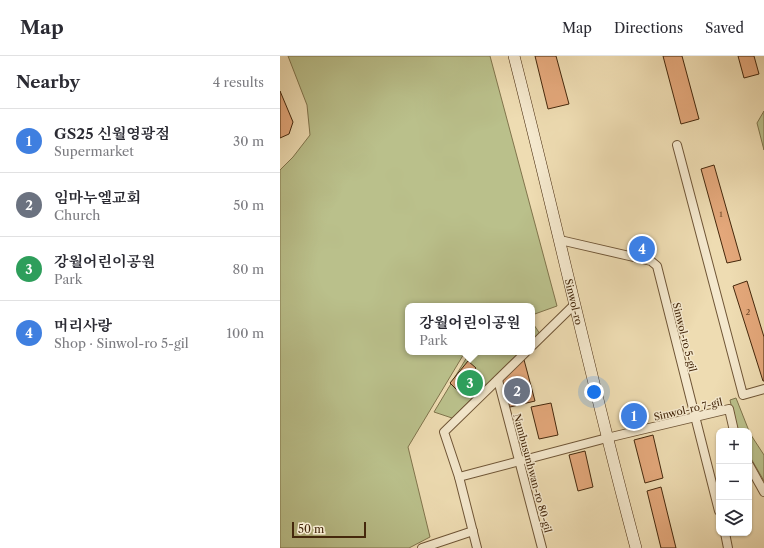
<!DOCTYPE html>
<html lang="en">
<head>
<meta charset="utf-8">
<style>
	:root { --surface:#fff; --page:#f7f7f7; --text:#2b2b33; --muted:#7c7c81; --line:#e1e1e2; --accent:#d93025 }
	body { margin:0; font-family:"Libre Caslon Text","Noto Serif KR",serif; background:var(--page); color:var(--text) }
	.controls { position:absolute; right:12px; bottom:12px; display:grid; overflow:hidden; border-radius:8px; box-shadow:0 1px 3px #0004 }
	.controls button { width:36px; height:36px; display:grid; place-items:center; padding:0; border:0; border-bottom:1px solid var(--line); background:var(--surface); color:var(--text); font:20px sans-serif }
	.scale { position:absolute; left:12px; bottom:10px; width:74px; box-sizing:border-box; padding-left:4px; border:2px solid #45280c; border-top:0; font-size:11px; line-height:14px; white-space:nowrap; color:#45280c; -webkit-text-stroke:3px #f4e8cd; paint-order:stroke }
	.you { position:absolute; left:314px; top:336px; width:14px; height:14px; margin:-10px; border:3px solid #fff; border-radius:50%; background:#1a73e8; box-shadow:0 0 0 6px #1a73e833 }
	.badge { display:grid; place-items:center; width:26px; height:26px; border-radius:50%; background:var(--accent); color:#fff; font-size:13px; font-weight:700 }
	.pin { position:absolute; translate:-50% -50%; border:2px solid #fff; box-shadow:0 1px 4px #0006 }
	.popup { position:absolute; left:125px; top:247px; width:130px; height:52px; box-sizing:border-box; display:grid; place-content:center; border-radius:8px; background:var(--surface); filter:drop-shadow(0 1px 3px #0005); font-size:13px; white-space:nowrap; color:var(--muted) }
	.popup b { font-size:15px; color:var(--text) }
	.popup::after { content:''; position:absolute; left:50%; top:100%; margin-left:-8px; border:8px solid transparent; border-top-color:var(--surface) }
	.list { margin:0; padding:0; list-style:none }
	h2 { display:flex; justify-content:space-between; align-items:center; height:52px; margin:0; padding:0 16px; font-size:17px }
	h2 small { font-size:13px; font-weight:400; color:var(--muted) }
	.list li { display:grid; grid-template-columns:26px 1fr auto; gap:12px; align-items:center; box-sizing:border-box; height:64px; padding:0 16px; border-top:1px solid var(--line) }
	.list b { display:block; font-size:15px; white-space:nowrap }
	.list p { margin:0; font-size:13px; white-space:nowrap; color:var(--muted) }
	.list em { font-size:13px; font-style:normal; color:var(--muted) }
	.icon { flex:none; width:22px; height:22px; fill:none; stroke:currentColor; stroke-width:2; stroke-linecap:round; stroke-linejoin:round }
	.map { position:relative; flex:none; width:484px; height:492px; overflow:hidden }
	header { display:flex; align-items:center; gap:24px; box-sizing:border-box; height:56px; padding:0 20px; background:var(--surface); border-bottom:1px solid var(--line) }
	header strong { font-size:19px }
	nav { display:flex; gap:22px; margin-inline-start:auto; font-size:14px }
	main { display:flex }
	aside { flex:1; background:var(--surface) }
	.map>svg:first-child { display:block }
</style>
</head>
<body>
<header>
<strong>Map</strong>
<nav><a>Map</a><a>Directions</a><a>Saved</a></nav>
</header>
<main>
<aside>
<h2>Nearby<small>4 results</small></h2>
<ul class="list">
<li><span class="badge" style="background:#3f7fe0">1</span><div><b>GS25 신월영광점</b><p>Supermarket</p></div><em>30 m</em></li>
<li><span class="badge" style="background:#6b7280">2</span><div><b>임마누엘교회</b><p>Church</p></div><em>50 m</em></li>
<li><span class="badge" style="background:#2e9e5b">3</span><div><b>강월어린이공원</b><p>Park</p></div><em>80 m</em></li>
<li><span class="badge" style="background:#3f7fe0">4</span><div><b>머리사랑</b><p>Shop · Sinwol-ro 5-gil</p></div><em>100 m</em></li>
</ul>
</aside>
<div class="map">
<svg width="484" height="492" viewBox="0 0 484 492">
	<rect width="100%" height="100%" fill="#eedcb2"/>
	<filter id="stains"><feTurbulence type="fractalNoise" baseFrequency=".005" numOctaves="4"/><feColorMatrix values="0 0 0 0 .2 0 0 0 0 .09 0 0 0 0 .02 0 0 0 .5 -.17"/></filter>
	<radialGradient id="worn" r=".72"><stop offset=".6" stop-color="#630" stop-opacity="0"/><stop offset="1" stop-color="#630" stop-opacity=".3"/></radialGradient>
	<g fill="#bac08b" stroke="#80744c">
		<polygon points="8,0 210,0 277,250 252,259 252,250 128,250 128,296 185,296 128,391 150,481 129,492 0,492 0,114 13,101 30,79 27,49"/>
		<polygon points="484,55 484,94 477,67"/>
		<polygon points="252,266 260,278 252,285"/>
		<polygon points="190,296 240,296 172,362 154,356"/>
		<polygon points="456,342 469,375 457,375 450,344"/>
		<polygon points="469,376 484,399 484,425 469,399"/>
	</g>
	<g fill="#e4a87b" stroke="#45280c">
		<polygon points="255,0 276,0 289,48 268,53"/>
		<polygon points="383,0 402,0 419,63 401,68"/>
		<polygon points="458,0 474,0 479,18 464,22"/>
		<polygon points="0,35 13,66 9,78 0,82"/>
		<polygon points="434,109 461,204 447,207 421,113"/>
		<polygon points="467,225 484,281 484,325 483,325 453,230"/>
		<polygon points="243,300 255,345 226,352 218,324"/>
		<polygon points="188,305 196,312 178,335 170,327"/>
		<polygon points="271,347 278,379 259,383 251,351"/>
		<polygon points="373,379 383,422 365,427 354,384"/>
		<polygon points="305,395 313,431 298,435 289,399"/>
		<polygon points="381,431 396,492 381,492 367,435"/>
	</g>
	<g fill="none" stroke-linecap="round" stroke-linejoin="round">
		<defs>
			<g id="street">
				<polyline points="397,89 463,339 484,333"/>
				<polyline points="280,184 371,205 377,210 439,455"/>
				<polyline points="252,290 295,248"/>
				<polyline points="218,324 262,492"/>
				<polyline points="469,409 484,436"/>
				<polyline points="179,421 327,382 449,353 454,375"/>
				<polyline points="445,477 448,492"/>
				<polyline points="142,492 193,475"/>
				<polyline points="197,492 179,421 164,376 246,296"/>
			</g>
			<g id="secondary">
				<path id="s1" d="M234,0C276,164 312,329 356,492"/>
			</g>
		</defs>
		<use href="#street" stroke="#6f5536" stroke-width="10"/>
		<use href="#secondary" stroke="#45280c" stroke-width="12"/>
		<use href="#street" stroke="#f4e8cd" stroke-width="8"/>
		<use href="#secondary" stroke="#f4e8cd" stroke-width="11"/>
	</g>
	<g text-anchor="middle" stroke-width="3" stroke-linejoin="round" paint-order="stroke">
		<g font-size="8" fill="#6d4828">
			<text x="441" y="161">1</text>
			<text x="468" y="259">2</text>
		</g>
		<g font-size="10" fill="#45280c" stroke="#f4e8cd">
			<text dy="4" stroke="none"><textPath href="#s1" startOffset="253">Sinwol-ro</textPath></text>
			<text transform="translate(405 281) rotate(76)" y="4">Sinwol-ro 5-gil</text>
			<text transform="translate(408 353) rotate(-13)" y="4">Sinwol-ro 7-gil</text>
			<text transform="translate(253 417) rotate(75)" y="4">Nambusunhwan-ro 80-gil</text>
		</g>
	</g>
	<rect width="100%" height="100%" filter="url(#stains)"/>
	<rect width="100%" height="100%" fill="url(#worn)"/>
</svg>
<div class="controls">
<button>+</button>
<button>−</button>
<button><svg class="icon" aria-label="layers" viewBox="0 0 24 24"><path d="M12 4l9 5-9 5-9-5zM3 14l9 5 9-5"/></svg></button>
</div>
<div class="scale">50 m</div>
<div class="you"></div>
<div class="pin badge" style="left:354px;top:360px;background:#3f7fe0">1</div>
<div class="pin badge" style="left:237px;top:335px;background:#6b7280">2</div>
<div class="pin badge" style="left:190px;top:327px;background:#2e9e5b">3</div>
<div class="popup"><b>강월어린이공원</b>Park</div>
<div class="pin badge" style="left:362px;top:193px;background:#3f7fe0">4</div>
</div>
</main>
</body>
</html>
